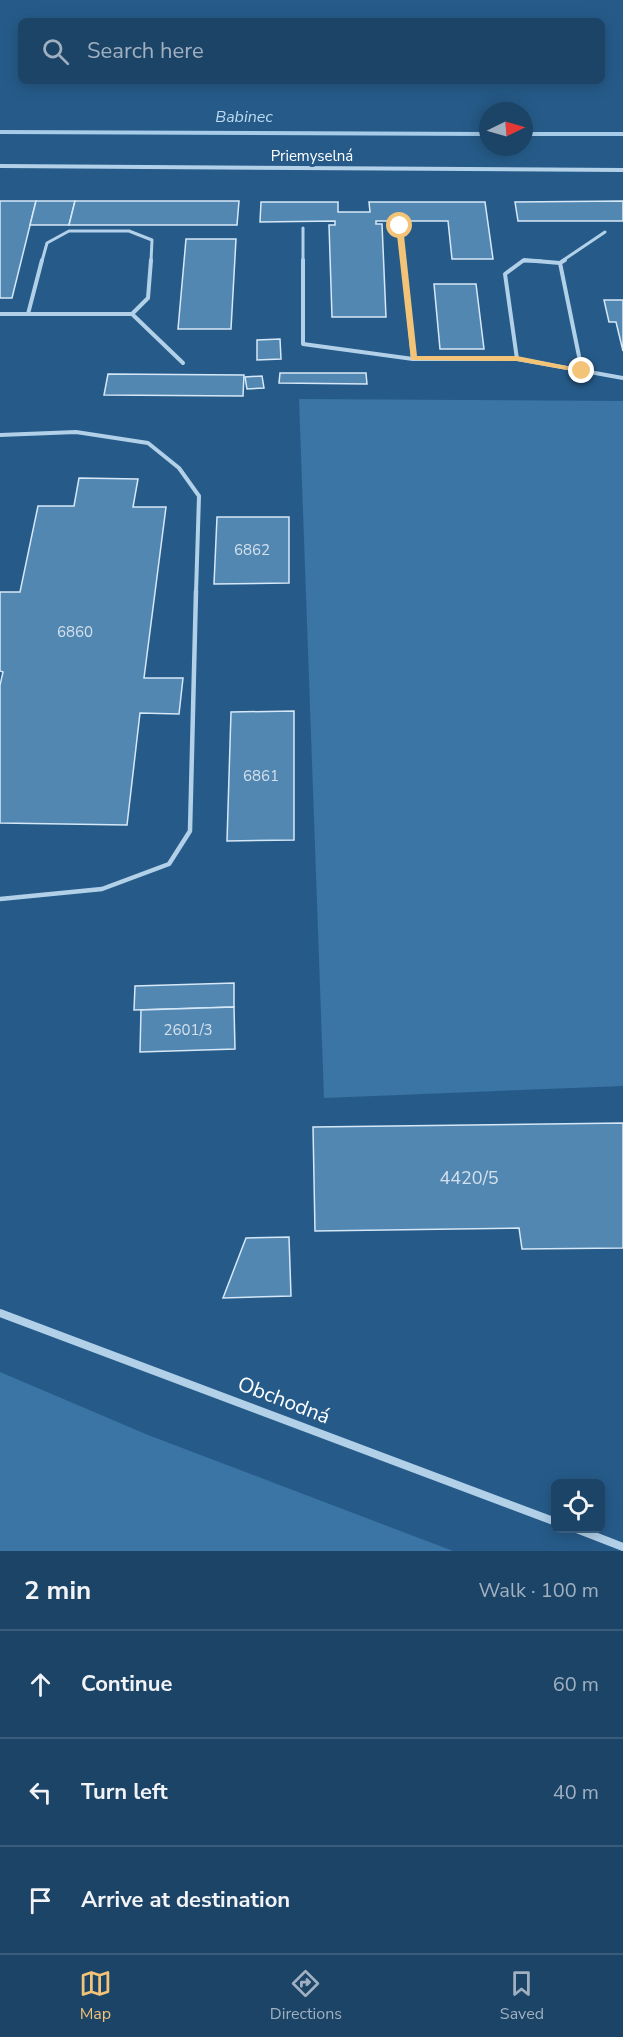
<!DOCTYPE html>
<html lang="en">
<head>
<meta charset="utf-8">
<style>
	:root { --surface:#1c4467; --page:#294e70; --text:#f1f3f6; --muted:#a0b0c0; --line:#3a5c7b; --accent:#f3c377 }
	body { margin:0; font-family:"Nunito Sans",sans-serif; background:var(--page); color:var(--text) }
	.controls { position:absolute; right:18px; bottom:18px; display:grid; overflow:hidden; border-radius:9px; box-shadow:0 3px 15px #0003 }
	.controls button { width:54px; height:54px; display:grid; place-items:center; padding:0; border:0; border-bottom:2px solid var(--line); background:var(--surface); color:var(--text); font:30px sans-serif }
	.compass { position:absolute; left:479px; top:102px; width:54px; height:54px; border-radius:50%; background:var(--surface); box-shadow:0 3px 15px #0003; rotate:85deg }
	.stop { position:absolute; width:18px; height:18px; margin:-14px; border:4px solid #f3c377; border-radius:50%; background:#fff }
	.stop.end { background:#f3c377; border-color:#fff; box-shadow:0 2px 6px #0008 }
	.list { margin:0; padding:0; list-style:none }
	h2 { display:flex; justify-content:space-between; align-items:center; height:78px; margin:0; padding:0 24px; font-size:26px }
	h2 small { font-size:20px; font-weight:400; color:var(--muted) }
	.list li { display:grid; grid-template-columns:39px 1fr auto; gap:18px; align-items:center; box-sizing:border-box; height:108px; padding:0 24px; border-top:2px solid var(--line) }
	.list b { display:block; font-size:22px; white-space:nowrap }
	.list em { font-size:20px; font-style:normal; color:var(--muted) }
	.icon { flex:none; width:33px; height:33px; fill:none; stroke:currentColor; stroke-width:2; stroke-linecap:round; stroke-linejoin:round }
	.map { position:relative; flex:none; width:623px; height:1551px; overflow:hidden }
	.search { position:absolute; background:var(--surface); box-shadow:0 3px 15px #0003; left:18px; right:18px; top:18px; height:66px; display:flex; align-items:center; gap:15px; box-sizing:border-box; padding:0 21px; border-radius:9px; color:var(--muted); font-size:22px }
	.sheet { height:402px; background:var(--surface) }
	nav { display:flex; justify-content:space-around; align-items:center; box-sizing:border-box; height:84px; border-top:2px solid var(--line); background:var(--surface); font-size:16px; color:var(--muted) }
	nav a { display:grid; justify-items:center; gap:3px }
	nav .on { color:var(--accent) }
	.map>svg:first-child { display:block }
</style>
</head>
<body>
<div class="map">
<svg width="623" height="1551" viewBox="0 0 623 1551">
	<rect width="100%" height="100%" fill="#265b89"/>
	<g fill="#3a75a5">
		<polygon points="299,399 623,401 623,1086 324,1098"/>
		<polygon points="0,1372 148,1435 453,1551 0,1551"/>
	</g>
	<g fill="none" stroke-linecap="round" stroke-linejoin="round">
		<g fill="#a7ccea" fill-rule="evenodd">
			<polygon points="0,130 488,132 488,136 0,134"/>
			<rect x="524" y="132" width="99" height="4"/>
		</g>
	</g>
	<g fill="#5287b2" stroke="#d6e8f7" stroke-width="1.5">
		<polygon points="0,201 36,201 12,298 0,298"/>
		<polygon points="36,201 75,201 69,225 30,225"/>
		<polygon points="75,201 239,201 237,225 69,225"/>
		<polygon points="623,201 623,221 518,221 515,202"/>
		<polygon points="261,202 338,202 338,212 370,212 369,202 485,202 493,259 452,259 448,221 376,221 376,224 382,224 386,317 332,317 329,225 335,225 335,221 260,222"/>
		<polygon points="186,239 236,239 231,329 178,329"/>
		<polygon points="434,284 476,284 484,349 440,349"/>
		<polygon points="604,300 623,300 623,351 616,322 609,322"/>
		<polygon points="280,339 281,359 257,360 257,340"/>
		<polygon points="280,373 366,373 367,384 279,383"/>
		<polygon points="108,374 244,375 243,396 104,395"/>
		<polygon points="262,376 264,388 247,389 245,377"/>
		<polygon points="79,478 138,479 133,507 166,507 144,678 183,678 179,714 140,713 127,825 0,823 0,685 3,672 0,671 0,592 20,592 38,506 74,506"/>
		<polygon points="217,517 289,517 289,583 214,584"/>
		<polygon points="294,711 294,840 227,841 231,712"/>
		<polygon points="234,983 234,1007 134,1010 135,986"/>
		<polygon points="234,1007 235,1049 140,1052 141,1010"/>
		<polygon points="623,1123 623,1248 522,1249 519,1228 315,1231 313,1127"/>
		<polygon points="289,1237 291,1296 223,1298 246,1238"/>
	</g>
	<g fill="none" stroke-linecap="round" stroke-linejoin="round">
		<g stroke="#b2d1e9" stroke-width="3">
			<polyline points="400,226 403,261"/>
			<polyline points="303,228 303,261"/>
			<polyline points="42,261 47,243 69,231 129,231 152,240 151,261"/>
			<polyline points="522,261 541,261"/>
			<polyline points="562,261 605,232"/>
		</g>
		<g stroke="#b2d1e9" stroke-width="4">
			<polyline points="303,260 303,344 413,359 517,359 623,378"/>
			<polyline points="403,260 413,359"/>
			<polyline points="560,263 565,260"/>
			<polyline points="0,314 28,314"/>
			<polyline points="28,314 132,314 148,298 151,260"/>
			<polyline points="28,314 42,260"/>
			<polyline points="132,314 183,363"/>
			<polyline points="517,359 505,274 524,260 560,263 582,371"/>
			<polyline points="0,435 76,432 148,443 179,468 199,496 196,593"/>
		</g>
		<polyline stroke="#b2d1e9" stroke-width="4.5" points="0,899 102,889 169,864 190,831 196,591"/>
		<polyline stroke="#b2d1e9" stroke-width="4" points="0,166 623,170"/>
		<g stroke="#b2d1e9" stroke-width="8">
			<polyline points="0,1313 556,1522"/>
			<polyline points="574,1528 623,1547"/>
		</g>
	</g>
	<polygon fill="#f3c377" points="400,224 403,226 417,356 517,356 582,369 584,373 517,361 411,360 396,226"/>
	<g text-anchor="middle" stroke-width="6" stroke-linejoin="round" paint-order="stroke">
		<g font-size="15" fill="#fff" stroke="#265b89">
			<text x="312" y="161">Priemyselná</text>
		</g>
		<g font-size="15" fill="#d4e1ec">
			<text x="252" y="555">6862</text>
			<text x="75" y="637">6860</text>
			<text x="261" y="781">6861</text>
			<text x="188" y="1035">2601/3</text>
		</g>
		<g font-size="16" font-style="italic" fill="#bedaf1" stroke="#265b89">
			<text x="244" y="122">Babinec</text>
		</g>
		<g font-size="18" fill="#d4e1ec">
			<text x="469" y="1184">4420/5</text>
		</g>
		<g font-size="21" fill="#fff" stroke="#265b89">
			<text transform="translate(284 1400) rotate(21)" y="7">Obchodná</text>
		</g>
	</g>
</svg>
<div class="controls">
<button><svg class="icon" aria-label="locate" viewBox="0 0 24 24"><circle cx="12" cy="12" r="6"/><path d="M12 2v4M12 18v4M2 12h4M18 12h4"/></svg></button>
</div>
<svg class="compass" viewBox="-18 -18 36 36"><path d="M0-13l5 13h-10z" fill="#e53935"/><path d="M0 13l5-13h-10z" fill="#a0b0c0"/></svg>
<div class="stop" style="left:400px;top:226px"></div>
<div class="stop end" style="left:582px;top:371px"></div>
<div class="search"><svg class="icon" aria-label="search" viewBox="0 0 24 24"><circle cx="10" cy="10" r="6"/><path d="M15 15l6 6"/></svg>Search here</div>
</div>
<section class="sheet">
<h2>2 min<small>Walk · 100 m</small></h2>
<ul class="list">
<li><svg class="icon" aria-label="ahead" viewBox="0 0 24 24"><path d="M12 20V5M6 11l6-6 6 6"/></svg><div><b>Continue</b></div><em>60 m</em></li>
<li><svg class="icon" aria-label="left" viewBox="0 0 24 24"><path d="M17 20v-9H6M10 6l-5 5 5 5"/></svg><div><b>Turn left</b></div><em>40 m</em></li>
<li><svg class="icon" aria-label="arrive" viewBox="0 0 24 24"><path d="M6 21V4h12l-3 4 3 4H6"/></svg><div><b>Arrive at destination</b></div></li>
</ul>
</section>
<nav>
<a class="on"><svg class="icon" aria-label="map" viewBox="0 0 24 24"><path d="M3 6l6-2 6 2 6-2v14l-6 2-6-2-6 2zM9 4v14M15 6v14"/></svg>Map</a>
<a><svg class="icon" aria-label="directions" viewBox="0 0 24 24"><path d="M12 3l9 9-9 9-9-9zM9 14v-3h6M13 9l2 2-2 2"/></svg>Directions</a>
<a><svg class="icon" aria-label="saved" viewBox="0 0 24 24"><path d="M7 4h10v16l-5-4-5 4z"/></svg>Saved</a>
</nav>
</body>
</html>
